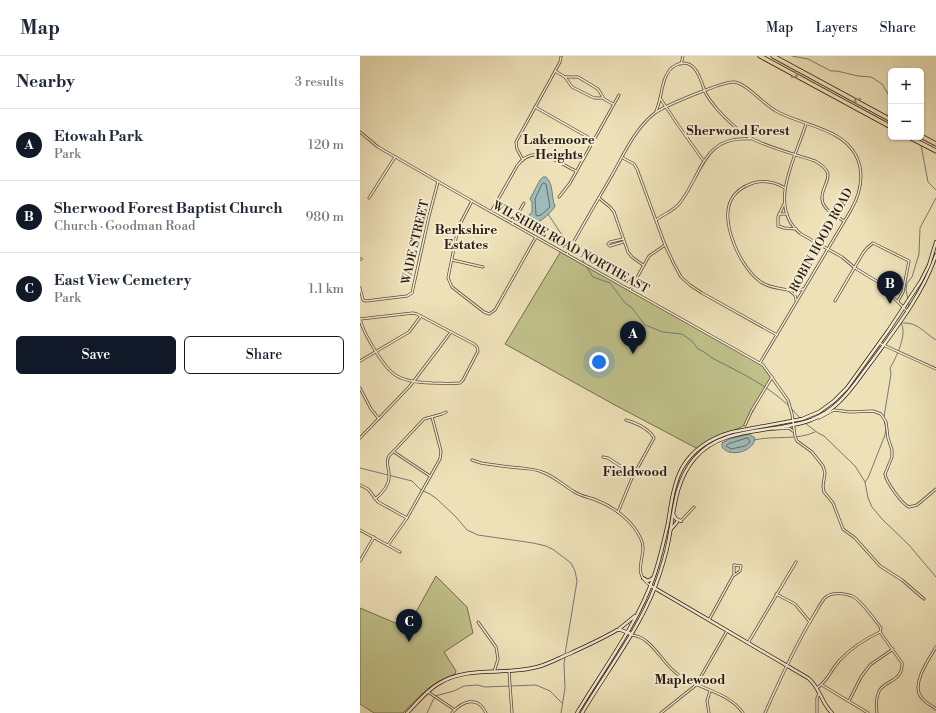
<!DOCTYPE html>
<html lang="en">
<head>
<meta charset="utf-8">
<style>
	:root { --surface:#fff; --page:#f6f6f7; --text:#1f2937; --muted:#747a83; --line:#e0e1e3; --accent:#111827 }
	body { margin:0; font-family:"Libre Bodoni",serif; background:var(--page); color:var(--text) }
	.controls { position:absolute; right:12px; top:12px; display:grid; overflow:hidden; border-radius:6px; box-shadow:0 1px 3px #0004 }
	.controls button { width:36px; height:36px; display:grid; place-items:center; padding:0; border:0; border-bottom:1px solid var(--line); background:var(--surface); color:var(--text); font:20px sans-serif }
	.you { position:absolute; left:239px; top:306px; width:14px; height:14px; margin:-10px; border:3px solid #fff; border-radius:50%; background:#1a73e8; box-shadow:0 0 0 6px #1a73e833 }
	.badge { display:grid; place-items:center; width:26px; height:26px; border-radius:50%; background:var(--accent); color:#fff; font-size:13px; font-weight:700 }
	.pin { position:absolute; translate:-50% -33px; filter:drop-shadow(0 1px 2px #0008) }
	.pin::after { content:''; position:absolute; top:21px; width:14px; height:12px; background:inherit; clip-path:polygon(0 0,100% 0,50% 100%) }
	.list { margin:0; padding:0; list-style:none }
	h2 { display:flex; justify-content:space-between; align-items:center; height:52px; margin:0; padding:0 16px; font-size:17px }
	h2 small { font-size:13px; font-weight:400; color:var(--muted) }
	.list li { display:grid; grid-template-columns:26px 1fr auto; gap:12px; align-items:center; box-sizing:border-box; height:72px; padding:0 16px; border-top:1px solid var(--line) }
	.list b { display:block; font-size:15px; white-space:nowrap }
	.list p { margin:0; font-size:13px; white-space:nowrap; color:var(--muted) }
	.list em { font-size:13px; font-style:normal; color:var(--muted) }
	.actions { display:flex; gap:8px; padding:12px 16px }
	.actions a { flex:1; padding:9px 0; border:1px solid var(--accent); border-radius:6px; text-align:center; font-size:14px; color:var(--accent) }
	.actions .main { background:var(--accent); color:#fff }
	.map { position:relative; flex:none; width:576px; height:657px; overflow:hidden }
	header { display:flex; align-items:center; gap:24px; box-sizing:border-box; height:56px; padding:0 20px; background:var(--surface); border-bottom:1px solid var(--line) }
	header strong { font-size:19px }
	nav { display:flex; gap:22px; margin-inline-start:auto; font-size:14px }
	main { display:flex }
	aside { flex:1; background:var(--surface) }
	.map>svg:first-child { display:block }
</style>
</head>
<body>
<header>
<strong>Map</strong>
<nav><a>Map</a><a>Layers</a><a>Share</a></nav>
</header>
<main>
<aside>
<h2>Nearby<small>3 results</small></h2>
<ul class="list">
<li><span class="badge">A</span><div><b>Etowah Park</b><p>Park</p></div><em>120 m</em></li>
<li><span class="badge">B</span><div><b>Sherwood Forest Baptist Church</b><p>Church · Goodman Road</p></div><em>980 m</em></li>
<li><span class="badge">C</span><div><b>East View Cemetery</b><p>Park</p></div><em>1.1 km</em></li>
</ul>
<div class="actions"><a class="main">Save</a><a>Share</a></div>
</aside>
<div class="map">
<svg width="576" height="657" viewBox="0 0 576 657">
	<rect width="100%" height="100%" fill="#eee1b8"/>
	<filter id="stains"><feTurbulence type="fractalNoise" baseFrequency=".005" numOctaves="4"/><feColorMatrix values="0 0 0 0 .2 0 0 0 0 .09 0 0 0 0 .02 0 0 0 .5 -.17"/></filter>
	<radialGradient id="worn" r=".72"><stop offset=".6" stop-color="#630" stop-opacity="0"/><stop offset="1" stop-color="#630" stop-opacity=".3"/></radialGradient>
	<g fill="#c0c18a" stroke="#756e4e">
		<polygon points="201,195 403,309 412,321 385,369 338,393 253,348 145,288"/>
		<path d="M76,520L107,551L113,577L84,596L96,615L95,618C69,628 62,638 43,657H14L0,648V552L47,572Z"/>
	</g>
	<g fill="#9ebbb9" stroke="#707b77">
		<path d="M183,121H186C194,128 191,142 195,150C191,158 176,170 168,169L165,166L164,164L172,156V146L170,143L180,124Z"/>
		<path d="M389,378L395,382C394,396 369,402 362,391V387L369,383Z"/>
	</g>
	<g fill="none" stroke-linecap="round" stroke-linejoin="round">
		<g stroke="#646b66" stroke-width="1">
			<polygon points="184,127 186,128 190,151 181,159 177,160 176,159 175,143 182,128"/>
			<polygon points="388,382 390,386 385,390 371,393 366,390 368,388"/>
		</g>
		<g stroke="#707b77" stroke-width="1">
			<polyline points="432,0 448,3 471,15 477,15 498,20 511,21 516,24 522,28 531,43"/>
			<polyline points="561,89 568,126 576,134"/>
			<path d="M188,158L200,176L220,200L233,221L250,227L265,247L272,252L285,269L303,276L322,278L332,285L338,293C344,295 349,300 354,303C381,317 407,329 429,350"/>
			<polyline points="548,252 549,248 546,234 547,227 552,221 559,198 560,172 576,142"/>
			<path d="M543,267C558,266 564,277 576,284"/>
			<polyline points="431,352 440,362"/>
			<path d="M524,361L531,318L530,312C536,302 548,278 541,267"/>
			<polyline points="445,367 458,377 464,380 495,410 505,426 508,442 512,451 522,463 549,489 576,521"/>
			<path d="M394,384C415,379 436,385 455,376"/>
			<polyline points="0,412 52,425 61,434 70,438 77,443 96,461 107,474 118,479 173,487 186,490 194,494 211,507 215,515 217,525 205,598"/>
			<polyline points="505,426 508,422 525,379 526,373 524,364"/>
			<polyline points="67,657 75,640 94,635 104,630 117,629 125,631 176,629 190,635 202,647"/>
			<polyline points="201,657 205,632 204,608 205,601"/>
		</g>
		<defs>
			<g id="street">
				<polyline points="321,8 323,0"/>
				<polyline points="195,15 205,21 218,21 238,33 244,43 253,48"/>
				<polyline points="205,21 212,31 234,42 243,42"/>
				<polyline points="300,42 318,69 343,104"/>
				<polyline points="175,51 233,84"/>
				<path d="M296,55C303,42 300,17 316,9C335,0 341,24 345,36C348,42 353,48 357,53C366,63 376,73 387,80C405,91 435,98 455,105C480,119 461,127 462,143C463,154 476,160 484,165"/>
				<path d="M446,68C436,101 406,151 441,178L482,201L495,212L518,226L547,255"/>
				<polyline points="0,76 18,91 112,145 403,309 428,344 432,358 435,380 437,385 452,396 463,410 465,417 463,430 464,436 473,447 483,473 495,482 520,510 542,524 564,543"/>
				<polyline points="263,102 274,108 277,113 305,189 314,208 321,221 330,229 342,237 417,279"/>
				<polyline points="163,104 157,93 156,86 200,6 201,1"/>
				<path d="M425,132C415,126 404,124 393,127C384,130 375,136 371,144C360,167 381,213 401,226C409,232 418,232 428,234C433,234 438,235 443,233"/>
				<polyline points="199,141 210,127 259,39"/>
				<polyline points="9,142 35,101"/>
				<polyline points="239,142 250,151 254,156 268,196 272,201 283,209"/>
				<polyline points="112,145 98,172 88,222 92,231 124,256 129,258 135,254 176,181"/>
				<polyline points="424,148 418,161 418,170 424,172 436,173"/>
				<path d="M131,156L157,110C174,86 196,106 216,115"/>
				<polyline points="419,158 427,158"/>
				<path d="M296,164C304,158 313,155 319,148C342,120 342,79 390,83"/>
				<polyline points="152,168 164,147"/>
				<polyline points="263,183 250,186 248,188 250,190 263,186"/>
				<path d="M207,198C221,172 236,147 251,121C263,100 275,72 295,57C304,50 364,25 374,26C386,27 403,48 416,55C444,71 492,72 500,111C503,127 499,140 491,154L400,307"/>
				<polyline points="0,203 1,203"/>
				<polyline points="92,204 123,211"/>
				<polyline points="0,232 3,244 6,245 47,240 52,237 69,160 78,126"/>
				<polyline points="270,234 289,200 305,189"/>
				<polyline points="430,235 435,239 436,244"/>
				<polyline points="475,245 503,197 507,192 513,187 549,205 543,236 538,245"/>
				<path d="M0,263L53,257L57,258L114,288L117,291L118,295L103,324L100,327C91,328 81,327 72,327C38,326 30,320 13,291C8,282 2,273 0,263"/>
				<polyline points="519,287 576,313"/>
				<polyline points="0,305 49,276 61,260"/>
				<polyline points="0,332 11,353 19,363"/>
				<path d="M459,362L474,354L490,356L513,355L521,358L526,366L528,382L532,394V401L525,418C526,426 542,448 549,451L557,449L576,433"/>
				<polyline points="385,369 392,354 412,321"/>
				<polyline points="414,373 429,372 433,375"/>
				<polyline points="0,382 50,330 91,276"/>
				<polyline points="34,396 70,420"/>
				<polyline points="243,401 248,402 274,419"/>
				<path d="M112,404L121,407C134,409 148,411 161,412C168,413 175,413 182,416C194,420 203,429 213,435C220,440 228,441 236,444C254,451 273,465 281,483C289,500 269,515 291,530"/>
				<polyline points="0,429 8,433 18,446 47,462"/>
				<path d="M15,443C22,438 30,428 29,419C29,411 25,407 29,400L64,363L82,358L86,356"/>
				<path d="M258,456L272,422L294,382C289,373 276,367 266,364"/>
				<polyline points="321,465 334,451"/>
				<polyline points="0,474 40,496"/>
				<polyline points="28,489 47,462 80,403 81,395 72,361"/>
				<polyline points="0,505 14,481"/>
				<polyline points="416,538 435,548 450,566"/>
				<polyline points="349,564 373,520 380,515 381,510 374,509 374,518"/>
				<polyline points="118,566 136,591 138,603 134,616"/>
				<path d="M272,579C277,580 283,582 286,585C299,595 306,611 320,620C340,633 370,637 383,657"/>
				<polyline points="388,587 436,506"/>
				<path d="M576,591C569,603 551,628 561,641C564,646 571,649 576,653"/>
				<polyline points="149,615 152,657"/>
				<polyline points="462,629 508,657"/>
				<path d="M457,632C467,626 471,614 479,605C490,593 505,583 520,576"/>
				<polyline points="68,636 95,654"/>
				<polyline points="489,645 501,621 510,609 533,593"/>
				<path d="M92,657C102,645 118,639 126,657"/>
				<polyline points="301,657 336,629 367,575"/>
				<polyline points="349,657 347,645 350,635"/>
				<path d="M405,657C420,623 435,590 454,559C458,553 461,545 466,541C472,536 485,537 492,540C502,545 514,563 521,572L520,576"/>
				<polyline points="457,657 457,642 459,637"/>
				<path d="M517,657C516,650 516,642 519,635C525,624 543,626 542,607L520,576"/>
			</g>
			<g id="secondary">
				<polyline points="313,458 316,463 321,465"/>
				<polyline points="311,473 317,466"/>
				<polyline points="283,522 288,525 293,522"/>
				<path d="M291,530L448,622C460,631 461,647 472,657"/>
				<polyline points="259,573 275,560"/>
				<path d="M47,657C57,647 66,635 78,628C107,609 145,620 177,611C189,608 199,602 211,597C226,590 242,583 257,574H261L271,578"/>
				<path d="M217,657C243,614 278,567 294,520C300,503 304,485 308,467C311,449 313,429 322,412C333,393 351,382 372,376L442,363L459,356L474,345L487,332L528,275L561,225L569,209L576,186"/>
				<path d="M222,657C246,616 278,575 295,531C301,515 306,499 309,483C314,455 315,425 335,402C363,369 413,378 451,364C461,360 471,354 479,346C492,334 501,319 512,305C536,272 563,238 576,199"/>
			</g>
			<g id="highway">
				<polyline points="400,0 531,71"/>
				<polyline points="413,0 531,64"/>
				<polyline points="561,80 576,88"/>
				<polyline points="549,81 576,95"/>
			</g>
		</defs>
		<use href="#street" stroke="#5b4c3c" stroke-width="3"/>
		<use href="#secondary" stroke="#2a1b13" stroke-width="4"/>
		<use href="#highway" stroke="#2a1b13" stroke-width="5"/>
		<use href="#street" stroke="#f4ecd1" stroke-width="1.5"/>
		<use href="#secondary" stroke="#f4ecd1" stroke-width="2.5"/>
		<use href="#highway" stroke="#eee1b8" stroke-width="3.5"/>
	</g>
	<defs><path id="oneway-chevron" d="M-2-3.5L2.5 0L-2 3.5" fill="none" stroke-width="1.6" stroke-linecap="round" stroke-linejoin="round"/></defs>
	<g stroke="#96886e">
		<use href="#oneway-chevron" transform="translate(435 19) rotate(29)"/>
		<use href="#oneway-chevron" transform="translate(497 45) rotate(-152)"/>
	</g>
	<g text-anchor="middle" stroke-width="4" stroke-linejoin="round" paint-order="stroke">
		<g font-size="12" fill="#2a1b13" stroke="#f4ecd1">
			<text transform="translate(461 184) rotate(-61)" y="4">ROBIN HOOD ROAD</text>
			<text transform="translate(55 186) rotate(-77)" y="4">WADE STREET</text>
			<text transform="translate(211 191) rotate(29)" y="4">WILSHIRE ROAD NORTHEAST</text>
		</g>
		<g font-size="13" font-weight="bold" fill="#2a1b13" stroke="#f4ecd1">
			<text x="378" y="79">Sherwood Forest</text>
			<text x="199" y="88">Lakemoore<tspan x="199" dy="15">Heights</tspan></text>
			<text x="106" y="178">Berkshire<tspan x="106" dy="15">Estates</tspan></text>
			<text x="275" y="420">Fieldwood</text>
			<text x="330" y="628">Maplewood</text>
		</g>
	</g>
	<rect width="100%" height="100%" filter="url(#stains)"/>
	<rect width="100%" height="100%" fill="url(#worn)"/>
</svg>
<div class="controls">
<button>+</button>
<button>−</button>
</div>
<div class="you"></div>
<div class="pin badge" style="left:273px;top:298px">A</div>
<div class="pin badge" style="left:530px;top:248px">B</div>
<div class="pin badge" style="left:49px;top:586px">C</div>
</div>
</main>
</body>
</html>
